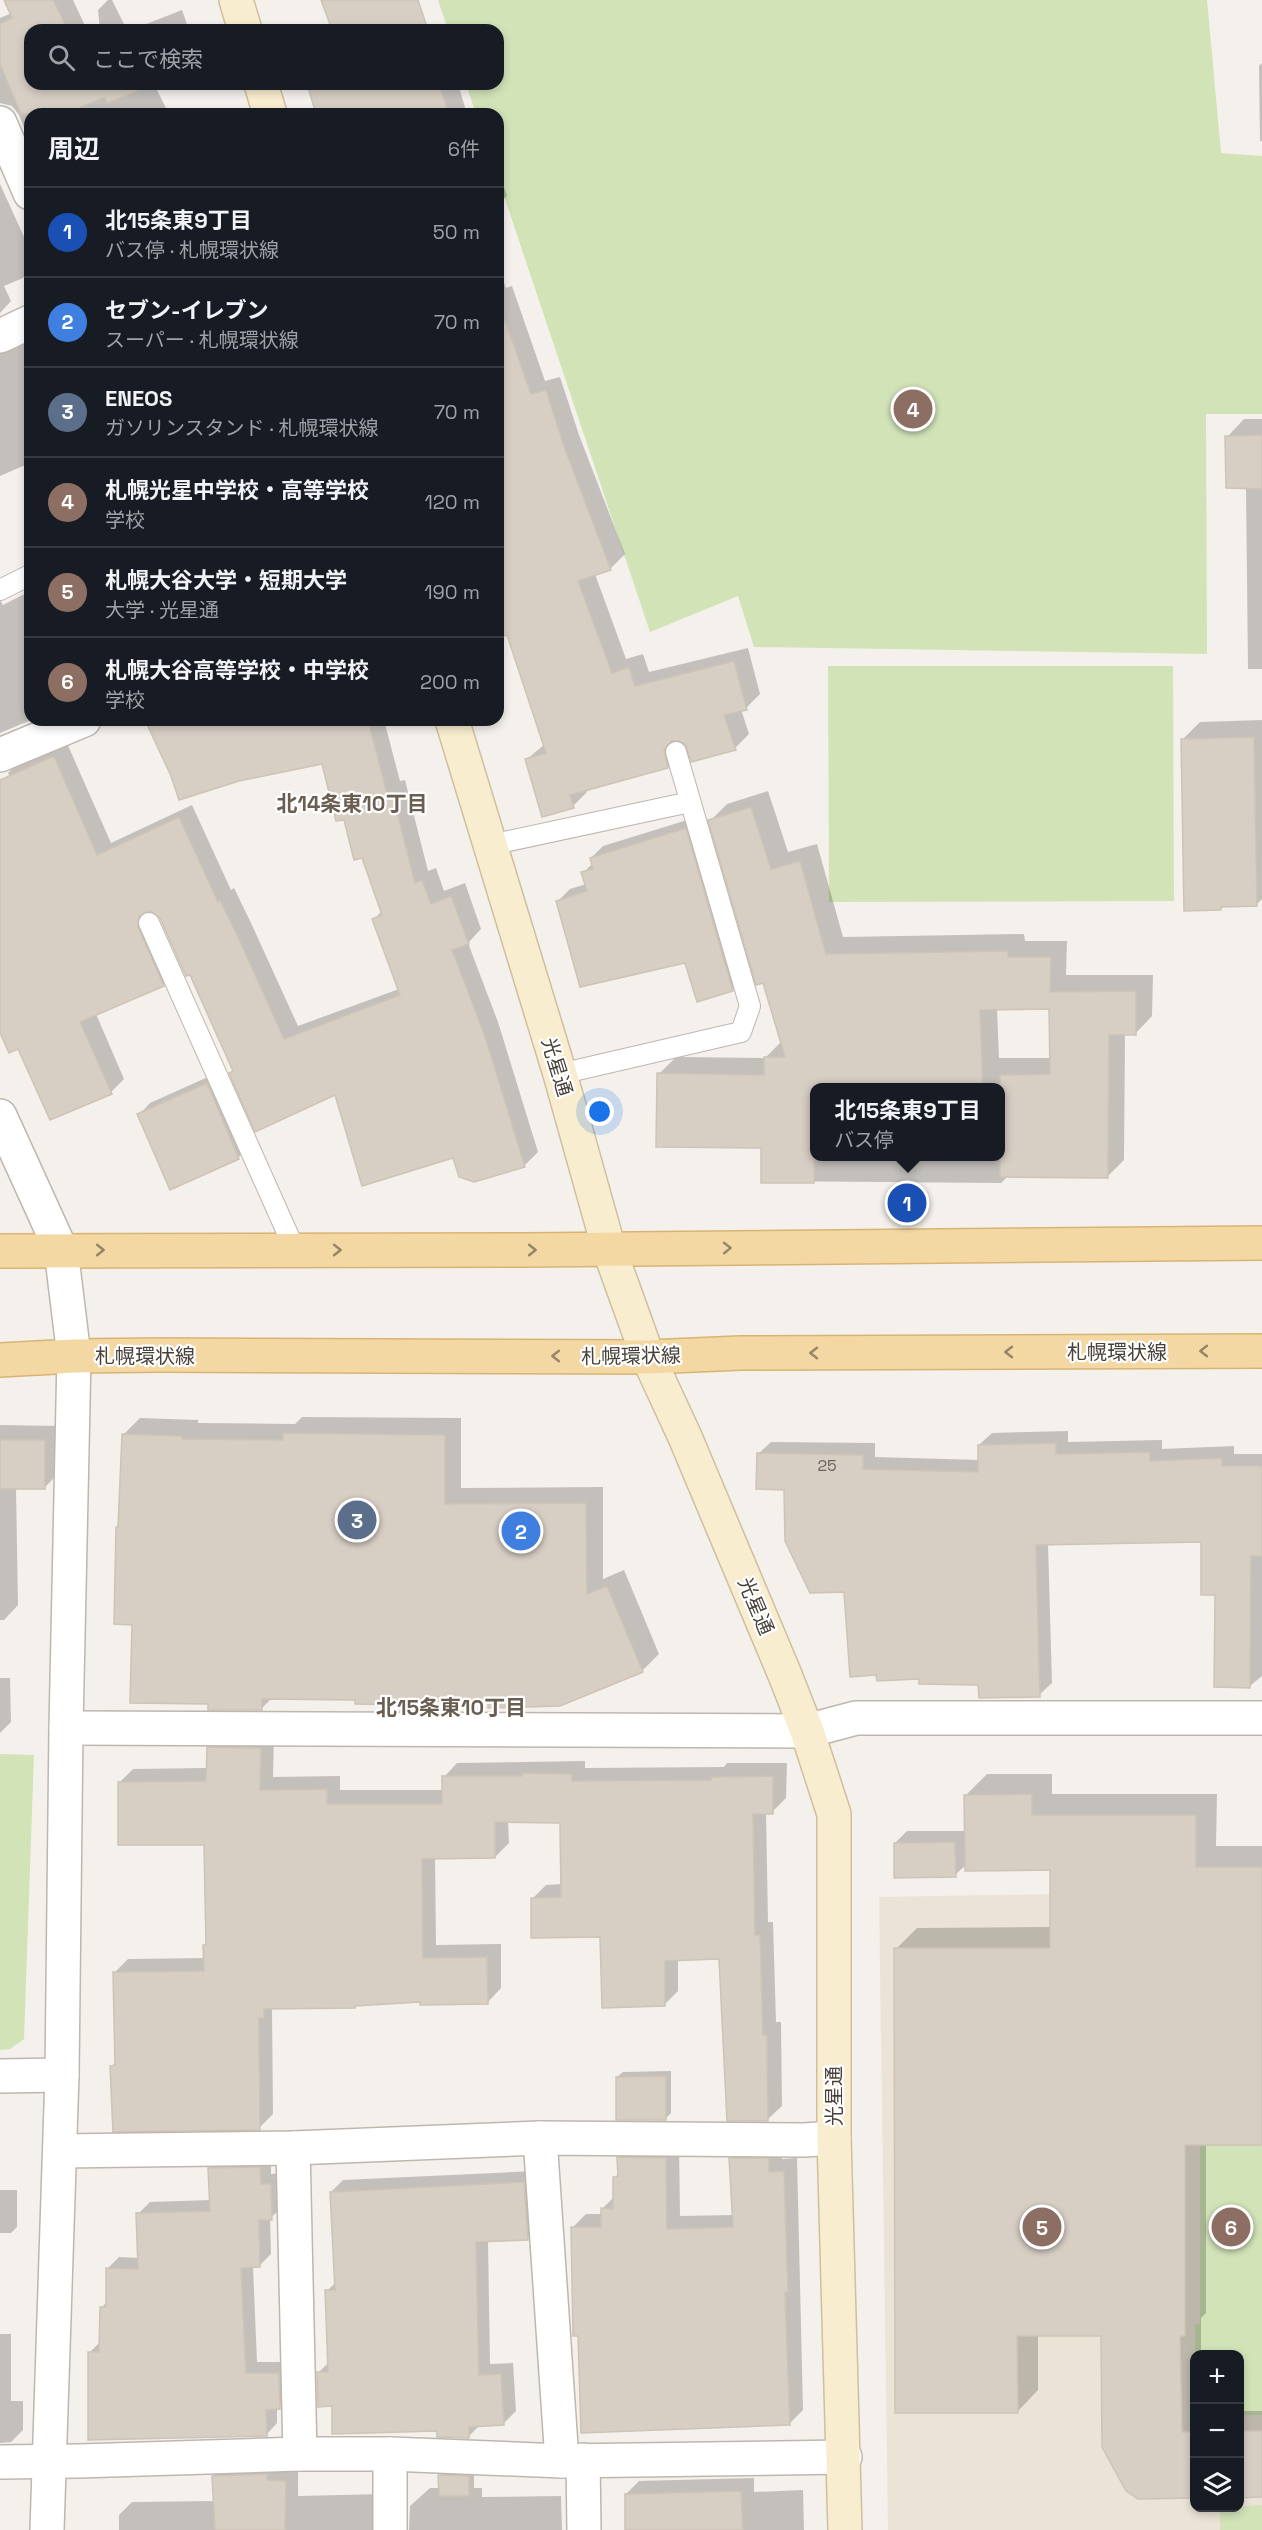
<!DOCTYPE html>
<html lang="ja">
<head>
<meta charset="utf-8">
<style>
	:root { --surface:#171b24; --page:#20242c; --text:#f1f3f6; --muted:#9ea1a6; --line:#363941; --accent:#e44131 }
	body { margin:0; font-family:"Space Grotesk","Noto Sans JP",sans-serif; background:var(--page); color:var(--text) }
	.controls { position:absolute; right:18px; bottom:18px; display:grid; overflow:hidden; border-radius:12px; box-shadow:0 3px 9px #0003 }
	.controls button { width:54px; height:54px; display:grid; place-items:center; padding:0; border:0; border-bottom:2px solid var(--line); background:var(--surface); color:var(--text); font:30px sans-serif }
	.you { position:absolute; left:600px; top:1112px; width:21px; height:21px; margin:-15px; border:4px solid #fff; border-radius:50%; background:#1a73e8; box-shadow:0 0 0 9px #1a73e833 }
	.badge { display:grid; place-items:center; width:39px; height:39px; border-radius:50%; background:var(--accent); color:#fff; font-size:20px; font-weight:700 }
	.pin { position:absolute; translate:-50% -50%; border:3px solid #fff; box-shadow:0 2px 6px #0006 }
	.popup { position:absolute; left:810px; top:1083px; width:195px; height:78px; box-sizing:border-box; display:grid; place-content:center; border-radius:12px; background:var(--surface); filter:drop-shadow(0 2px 4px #0005); font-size:20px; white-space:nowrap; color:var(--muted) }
	.popup b { font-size:22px; color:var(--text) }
	.popup::after { content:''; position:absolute; left:50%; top:100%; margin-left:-12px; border:12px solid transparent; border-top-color:var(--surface) }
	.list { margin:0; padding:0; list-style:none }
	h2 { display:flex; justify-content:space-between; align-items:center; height:78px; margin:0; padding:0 24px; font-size:26px }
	h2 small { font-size:20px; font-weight:400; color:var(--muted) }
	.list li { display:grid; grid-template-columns:39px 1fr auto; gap:18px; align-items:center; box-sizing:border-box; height:90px; padding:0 24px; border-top:2px solid var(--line) }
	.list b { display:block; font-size:22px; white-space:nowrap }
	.list p { margin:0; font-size:20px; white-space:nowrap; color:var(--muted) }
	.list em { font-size:20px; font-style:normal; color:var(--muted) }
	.icon { flex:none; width:33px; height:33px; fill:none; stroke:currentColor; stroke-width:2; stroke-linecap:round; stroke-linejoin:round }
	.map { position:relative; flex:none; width:1262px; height:2530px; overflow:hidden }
	.search { position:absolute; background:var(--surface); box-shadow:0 3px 9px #0003; left:24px; top:24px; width:480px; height:66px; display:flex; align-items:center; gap:15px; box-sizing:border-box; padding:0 21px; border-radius:18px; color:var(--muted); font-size:22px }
	.panel { position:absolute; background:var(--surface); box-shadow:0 3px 9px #0003; left:24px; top:108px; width:480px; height:618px; border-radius:18px }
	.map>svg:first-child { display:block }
</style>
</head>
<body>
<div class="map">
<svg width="1262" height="2530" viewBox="0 0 1262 2530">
	<rect width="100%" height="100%" fill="#f4f0eb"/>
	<path fill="#ebe4d6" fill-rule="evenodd" d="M1169,1892L1262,2027V2530H888L879,1897ZM1194,2354H1240V2508H1194Z"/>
	<g fill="#d2e3b8">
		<polygon points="438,0 1207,0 1221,153 1262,156 1262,414 1206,414 1207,654 754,647 738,596 650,632 498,178 498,114 476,114 466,84 498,84 498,30 448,30"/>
		<polygon points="828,666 1173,666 1174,901 829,902"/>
		<polygon points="0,1754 34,1755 24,2039 10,2049 0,2050"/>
		<polygon points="1200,2128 1262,2128 1262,2415 1240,2415 1240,2354 1195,2354 1195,2325 1200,2324"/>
		<polygon points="1262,2505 1262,2530 1220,2530 1220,2508"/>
	</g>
	<g fill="#0003" fill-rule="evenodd">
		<polygon points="5,0 73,0 87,30 30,30 30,84 154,84 169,114 30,114 30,133 27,135 19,115 12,106 0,103 0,18 12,13"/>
		<polygon points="108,0 112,0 127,30 100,30 98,10"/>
		<polygon points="182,10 189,30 131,30"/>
		<polygon points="1262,63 1262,141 1260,141 1259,66"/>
		<polygon points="313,84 458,84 467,114 322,114"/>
		<polygon points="498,170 507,196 498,205"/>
		<polygon points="0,184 30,250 30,271 23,278 4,286 11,301 0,313"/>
		<polygon points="501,274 506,288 512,286 545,381 560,377 579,435 625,554 611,568 595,574 626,659 643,654 649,672 748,648 760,694 746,708 741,709 749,734 735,748 686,743 679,738 682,753 667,767 586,789 587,792 573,806 527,759 545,744 508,633 498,637 498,275"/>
		<polygon points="0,335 28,338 30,342 30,463 0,476"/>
		<polygon points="1244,419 1262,419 1262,669 1248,669 1246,487 1227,437"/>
		<polygon points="30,591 29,705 31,720 0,733 0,600 3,605"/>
		<polygon points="150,720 384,720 400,781 405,780 428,871 436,868 444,891 465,883 481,929 468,943 498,1022 538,1152 524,1166 454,1156 336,1093 234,1070 190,973 161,917 151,910 176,971 163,985 96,1014 124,1079 111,1092 19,1047 0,1029 0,803 18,795 8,773 22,759 66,741 111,843 192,805 231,890 234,888 251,923 298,1026 399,989 373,920 382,911 363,856 323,762"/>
		<polygon points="1262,720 1262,899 1256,905 1224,905 1220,909 1183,739 1200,722"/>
		<path d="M768,791L788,852L817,844L843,937L1024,934L1025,941H1067L1066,975H1153L1152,1016L1135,1034H1125L1124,1160L1107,1177L1008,1176L1001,1183L763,1181L762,1147L659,1074L676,1057L765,1058L782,1041L710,821L727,804ZM1051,1007L1052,1058H999L997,1008ZM814,1088H1000V1156H814Z"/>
		<polygon points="697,817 744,978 732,990 686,962 558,901 570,889 586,884 583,873 593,863 591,858 603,846"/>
		<polygon points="219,1072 250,1146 238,1158 139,1115 150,1103"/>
		<polygon points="302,1417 461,1418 461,1488 603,1487 603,1579 624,1570 659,1654 642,1671 411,1700 407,1704 356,1698 272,1698 261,1709 210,1703 133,1623 120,1525 123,1435 140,1418 198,1420 198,1423 295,1424"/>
		<polygon points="0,1425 59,1426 59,1473 45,1487 16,1487 18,1605 4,1620 0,1620"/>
		<polygon points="1068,1431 1068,1442 1162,1440 1162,1449 1234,1446 1234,1454 1262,1454 1262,1676 1250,1686 1216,1593 1203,1540 1048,1544 1052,1683 1039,1695 980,1684 878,1674 846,1591 786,1488 758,1454 771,1442 875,1443 875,1457 980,1460 979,1445 992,1433"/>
		<polygon points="0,1678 10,1678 11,1722 0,1733"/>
		<polygon points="222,1734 274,1734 273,1777 340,1776 340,1790 444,1790 444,1777 457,1763 585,1761 585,1768 724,1767 727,1763 787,1763 786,1798 772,1812 766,1812 768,1922 773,1922 776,2022 781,2022 782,2106 768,2119 720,1958 678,1959 678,1991 664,2005 601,1935 532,1899 546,1885 562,1884 562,1821 508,1820 509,1843 495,1857 435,1857 436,1945 501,1944 501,1988 488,2002 421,2001 357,2004 354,2007 272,2008 273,2114 259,2128 112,2066 117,2061 114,1973 128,1959 205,1958 205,1945 208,1943 205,1843 119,1783 133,1769 207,1768 208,1748"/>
		<polygon points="987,1774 1052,1774 1052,1794 1217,1794 1216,1846 1262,1846 1262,2144 1206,2144 1206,2313 1201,2318 1201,2354 1194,2354 1194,2497 1139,2497 1102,2335 1038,2335 1038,2390 1017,2412 896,1949 917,1928 1051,1927 1051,1869 967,1864 955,1875 895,1843 907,1831 966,1831 966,1795"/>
		<polygon points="671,2071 671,2113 665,2119 617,2077 623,2072"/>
		<polygon points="633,2144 679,2144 680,2216 733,2215 730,2159 744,2145 782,2145 782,2159 797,2158 803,2410 789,2424 580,2335 572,2228 586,2214 602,2214 602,2209 614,2197 614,2178 619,2173 619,2158"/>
		<polygon points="271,2156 271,2174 282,2173 283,2207 270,2218 271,2254 259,2266 253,2266 257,2362 290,2362 291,2396 277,2408 277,2423 266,2435 89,2353 100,2342 101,2308 107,2302 107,2269 119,2257 139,2258 138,2214 150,2202 211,2200 210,2168 221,2157"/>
		<polygon points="536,2171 539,2226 527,2238 488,2240 490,2364 513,2363 516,2411 504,2423 481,2424 468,2437 333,2405 318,2373 329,2362 327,2291 336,2282 331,2192 343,2180"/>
		<polygon points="0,2190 17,2190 17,2227 11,2233 0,2233"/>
		<polygon points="0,2334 11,2334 11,2401 23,2401 23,2430 11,2442 0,2443"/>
		<rect x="1240" y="2411" width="22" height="85"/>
		<polygon points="226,2463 298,2468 298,2496 384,2494 390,2530 105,2530 119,2530 119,2515 132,2502 215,2501 213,2476"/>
		<polygon points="445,2470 474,2471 474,2488 482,2488 482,2497 561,2496 562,2530 409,2530 410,2506 430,2488 440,2488 440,2475"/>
		<polygon points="754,2478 754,2492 803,2490 804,2530 627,2530 626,2494 639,2481"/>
	</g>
	<g fill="#d7cec4" stroke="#cec3b5" stroke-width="1.5">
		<polygon points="4,0 53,0 68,30 30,30 30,84 156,84 107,103 105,97 65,114 21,114 0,64 0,24 12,18"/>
		<polygon points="321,0 418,0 428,30 332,30"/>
		<polygon points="307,84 439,84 449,114 316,114"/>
		<polygon points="503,315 531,394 546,390 565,449 611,570 578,581 612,673 629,667 635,686 734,661 747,710 724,715 736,750 691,762 685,744 679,741 672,741 664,750 668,768 570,795 574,808 542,817 525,759 546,753 507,635 498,638 498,316"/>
		<polygon points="1262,435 1262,489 1226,488 1225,436"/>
		<polygon points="145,720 368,720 387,793 392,792 415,883 422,880 431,904 451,896 469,944 452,950 485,1036 525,1167 474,1182 459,1177 453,1158 362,1186 335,1095 255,1132 229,1073 233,1071 190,975 186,976 160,918 150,911 139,916 138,927 164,986 80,1022 112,1094 50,1120 18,1049 9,1053 0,1033 0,780 54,756 97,855 179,817 218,902 220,900 238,937 284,1039 400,995 372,919 382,915 362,858 354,860 344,820 336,821 322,764 239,781 179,800 171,776"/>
		<polygon points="1254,737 1257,906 1221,907 1221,910 1184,911 1181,739"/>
		<polygon points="751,807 771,869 800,861 826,954 1008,951 1008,957 1051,957 1050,992 1136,991 1136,1035 1109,1035 1108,1178 1000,1177 1000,1075 1050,1074 1049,1009 980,1010 983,1088 814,1088 814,1183 761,1183 761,1148 656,1147 657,1073 764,1075 764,1057 785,1057 763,983 756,985 708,820"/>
		<polygon points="686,828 733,991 697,1002 685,963 580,987 556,901 587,891 581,872 593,869 590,858"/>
		<polygon points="207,1083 239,1159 170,1190 137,1114"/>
		<polygon points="283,1433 445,1435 445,1504 586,1503 587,1594 607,1586 643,1672 560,1706 488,1708 488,1700 408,1702 408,1705 355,1704 355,1700 262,1699 262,1710 208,1710 208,1704 130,1703 132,1625 114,1624 116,1527 118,1527 122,1434 182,1436 182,1439 283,1440"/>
		<rect x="0" y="1440" width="45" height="49"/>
		<polygon points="1056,1443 1056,1454 1150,1452 1150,1461 1222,1458 1222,1466 1262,1466 1262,1556 1251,1556 1250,1688 1214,1687 1215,1595 1201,1595 1201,1542 1036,1545 1040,1697 979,1698 978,1685 919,1684 919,1679 877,1681 876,1675 850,1677 844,1592 810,1593 785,1541 784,1490 756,1489 757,1453 863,1455 863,1469 978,1472 978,1445"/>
		<polygon points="207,1747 261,1748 260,1790 327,1789 327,1804 442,1804 442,1776 522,1776 522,1773 572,1774 572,1781 711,1780 711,1777 773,1776 773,1814 753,1814 755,1935 760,1935 763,2035 767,2035 768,2121 727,2121 719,1959 665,1961 665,2006 602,2008 600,1937 531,1938 531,1898 561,1897 560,1823 495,1822 495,1858 422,1859 423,1958 487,1957 488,2004 420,2005 420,2002 355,2006 355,2008 264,2009 264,2018 259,2018 260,2130 113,2132 110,2066 115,2065 113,1972 204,1971 203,1945 206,1945 204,1845 118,1845 118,1782 206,1781"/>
		<polygon points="1032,1794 1032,1815 1196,1815 1196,1867 1262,1867 1262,2145 1185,2145 1185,2336 1180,2336 1182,2432 1194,2432 1194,2498 1138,2499 1126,2491 1102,2447 1101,2336 1017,2336 1018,2413 895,2413 894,1948 1050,1948 1050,1870 965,1871 964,1795"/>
		<polygon points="955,1842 956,1877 894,1878 894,1843"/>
		<polygon points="666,2076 666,2120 616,2120 616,2077"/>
		<polygon points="617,2157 666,2158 667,2229 733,2227 729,2158 769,2158 769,2172 784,2171 788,2292 785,2292 790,2425 581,2433 578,2336 573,2336 571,2227 601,2227 601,2208 613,2209 613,2177 618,2177"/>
		<polygon points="260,2167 261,2184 271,2184 272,2220 259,2220 260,2267 241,2268 246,2373 279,2373 280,2409 266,2410 267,2436 88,2440 88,2352 99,2352 100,2307 106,2307 106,2268 138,2269 136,2213 210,2211 208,2168"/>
		<polygon points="524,2182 528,2240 476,2242 479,2375 501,2374 504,2425 469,2427 469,2438 437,2437 437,2431 332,2434 332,2406 318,2407 317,2372 328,2372 325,2290 335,2290 330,2192"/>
		<polygon points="1239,2431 1262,2431 1262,2497 1239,2498"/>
		<polygon points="267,2474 267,2480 286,2481 285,2530 215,2530 212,2476"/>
		<polygon points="438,2475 469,2476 469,2496 439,2496"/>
		<polygon points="741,2491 743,2530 625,2530 625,2494"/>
	</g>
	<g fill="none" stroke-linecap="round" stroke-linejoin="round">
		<defs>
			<g id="lane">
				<polyline points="0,590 30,575"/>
				<polyline points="490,845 690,802"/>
				<polyline points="149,923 295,1250"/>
				<polyline points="560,1074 741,1032 750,1006 676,752"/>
			</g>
			<g id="street">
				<polyline points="0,123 30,193"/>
				<polyline points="0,336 30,322"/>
				<polyline points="0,755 84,720"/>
				<polyline points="0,1116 61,1250 74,1356 66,1728 62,2075 47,2530"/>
				<polyline points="66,1728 807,1731 856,1718 1262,1718"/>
				<polyline points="0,2076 62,2075"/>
				<polyline points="540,2138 562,2461"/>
				<polyline points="293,2148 300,2454"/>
				<polyline points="60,2151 293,2148 540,2138 804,2140 834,2138"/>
				<polyline points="390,2454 390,2530"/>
				<polyline points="583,2460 584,2530"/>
				<polyline points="0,2462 79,2461 300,2454 390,2454 562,2461 845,2457"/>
			</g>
			<g id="secondary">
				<polyline points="236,0 245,30"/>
				<polyline points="261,84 270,114"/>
				<polyline points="452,720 560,1074 609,1249 648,1357 685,1437 785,1675 807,1731 834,1814 834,2138 845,2530"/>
			</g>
			<g id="primary">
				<polyline points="0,1251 526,1250 1262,1243"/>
				<polyline points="0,1360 74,1356 160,1355 648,1357 741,1353 1262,1351"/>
			</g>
		</defs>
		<use href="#lane" stroke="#beb7ae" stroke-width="22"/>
		<use href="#street" stroke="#beb7ae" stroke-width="36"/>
		<use href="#secondary" stroke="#cebf9f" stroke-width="36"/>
		<use href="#primary" stroke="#d8b474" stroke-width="36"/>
		<use href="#lane" stroke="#fff" stroke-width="20"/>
		<use href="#street" stroke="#fff" stroke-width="33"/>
		<use href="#secondary" stroke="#f9edcf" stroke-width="33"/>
		<use href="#primary" stroke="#f4d8a3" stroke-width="33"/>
	</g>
	<defs><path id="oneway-chevron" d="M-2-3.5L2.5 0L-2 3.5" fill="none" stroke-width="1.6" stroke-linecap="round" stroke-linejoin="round" transform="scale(1.5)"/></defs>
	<g stroke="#958569">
		<use href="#oneway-chevron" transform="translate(727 1248) rotate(-1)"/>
		<use href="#oneway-chevron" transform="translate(100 1250)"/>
		<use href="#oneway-chevron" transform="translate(337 1250)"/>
		<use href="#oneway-chevron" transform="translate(532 1250)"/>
		<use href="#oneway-chevron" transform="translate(1204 1351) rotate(180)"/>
		<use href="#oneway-chevron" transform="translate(1009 1352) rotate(180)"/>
		<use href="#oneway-chevron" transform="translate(814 1353) rotate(180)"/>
		<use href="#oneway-chevron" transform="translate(556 1356) rotate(-180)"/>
	</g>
	<g text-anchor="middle" stroke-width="4.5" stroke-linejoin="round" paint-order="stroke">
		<g font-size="16" fill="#6b645c">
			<text x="827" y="1471">25</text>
		</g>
		<g font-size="20" fill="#474139" stroke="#fff">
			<text transform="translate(557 1067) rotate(73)" y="7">光星通</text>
			<text x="1117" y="1359">札幌環状線</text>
			<text x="145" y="1363">札幌環状線</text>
			<text transform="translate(631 1356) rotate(-1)" y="7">札幌環状線</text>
			<text transform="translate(756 1606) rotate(67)" y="7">光星通</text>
			<text transform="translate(834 2096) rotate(-90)" y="7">光星通</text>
		</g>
		<g font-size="21" font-weight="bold" fill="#695e51" stroke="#fff">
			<text x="352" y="811">北14条東10丁目</text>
			<text x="451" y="1715">北15条東10丁目</text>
		</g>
	</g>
</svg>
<div class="controls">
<button>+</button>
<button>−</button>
<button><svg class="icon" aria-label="layers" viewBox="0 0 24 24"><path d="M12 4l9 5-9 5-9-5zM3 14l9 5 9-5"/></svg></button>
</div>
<div class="you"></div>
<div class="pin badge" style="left:907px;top:1203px;background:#1a4fb4">1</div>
<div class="popup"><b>北15条東9丁目</b>バス停</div>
<div class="pin badge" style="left:521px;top:1531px;background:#3f7fe0">2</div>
<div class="pin badge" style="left:357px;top:1520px;background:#5c6f8a">3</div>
<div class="pin badge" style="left:913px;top:409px;background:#8d6e63">4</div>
<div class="pin badge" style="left:1042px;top:2227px;background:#8d6e63">5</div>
<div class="pin badge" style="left:1231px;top:2227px;background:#8d6e63">6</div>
<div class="search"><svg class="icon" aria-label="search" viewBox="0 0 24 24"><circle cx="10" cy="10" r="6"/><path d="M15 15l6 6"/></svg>ここで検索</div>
<section class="panel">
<h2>周辺<small>6件</small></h2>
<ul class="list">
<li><span class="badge" style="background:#1a4fb4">1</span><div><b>北15条東9丁目</b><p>バス停 · 札幌環状線</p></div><em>50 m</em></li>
<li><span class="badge" style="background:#3f7fe0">2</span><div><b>セブン-イレブン</b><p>スーパー · 札幌環状線</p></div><em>70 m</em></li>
<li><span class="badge" style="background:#5c6f8a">3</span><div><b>ENEOS</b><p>ガソリンスタンド · 札幌環状線</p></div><em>70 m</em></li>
<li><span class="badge" style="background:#8d6e63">4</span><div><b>札幌光星中学校・高等学校</b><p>学校</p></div><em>120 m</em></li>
<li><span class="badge" style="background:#8d6e63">5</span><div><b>札幌大谷大学・短期大学</b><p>大学 · 光星通</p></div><em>190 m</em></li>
<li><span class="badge" style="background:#8d6e63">6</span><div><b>札幌大谷高等学校・中学校</b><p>学校</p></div><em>200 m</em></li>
</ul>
</section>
</div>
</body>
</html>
